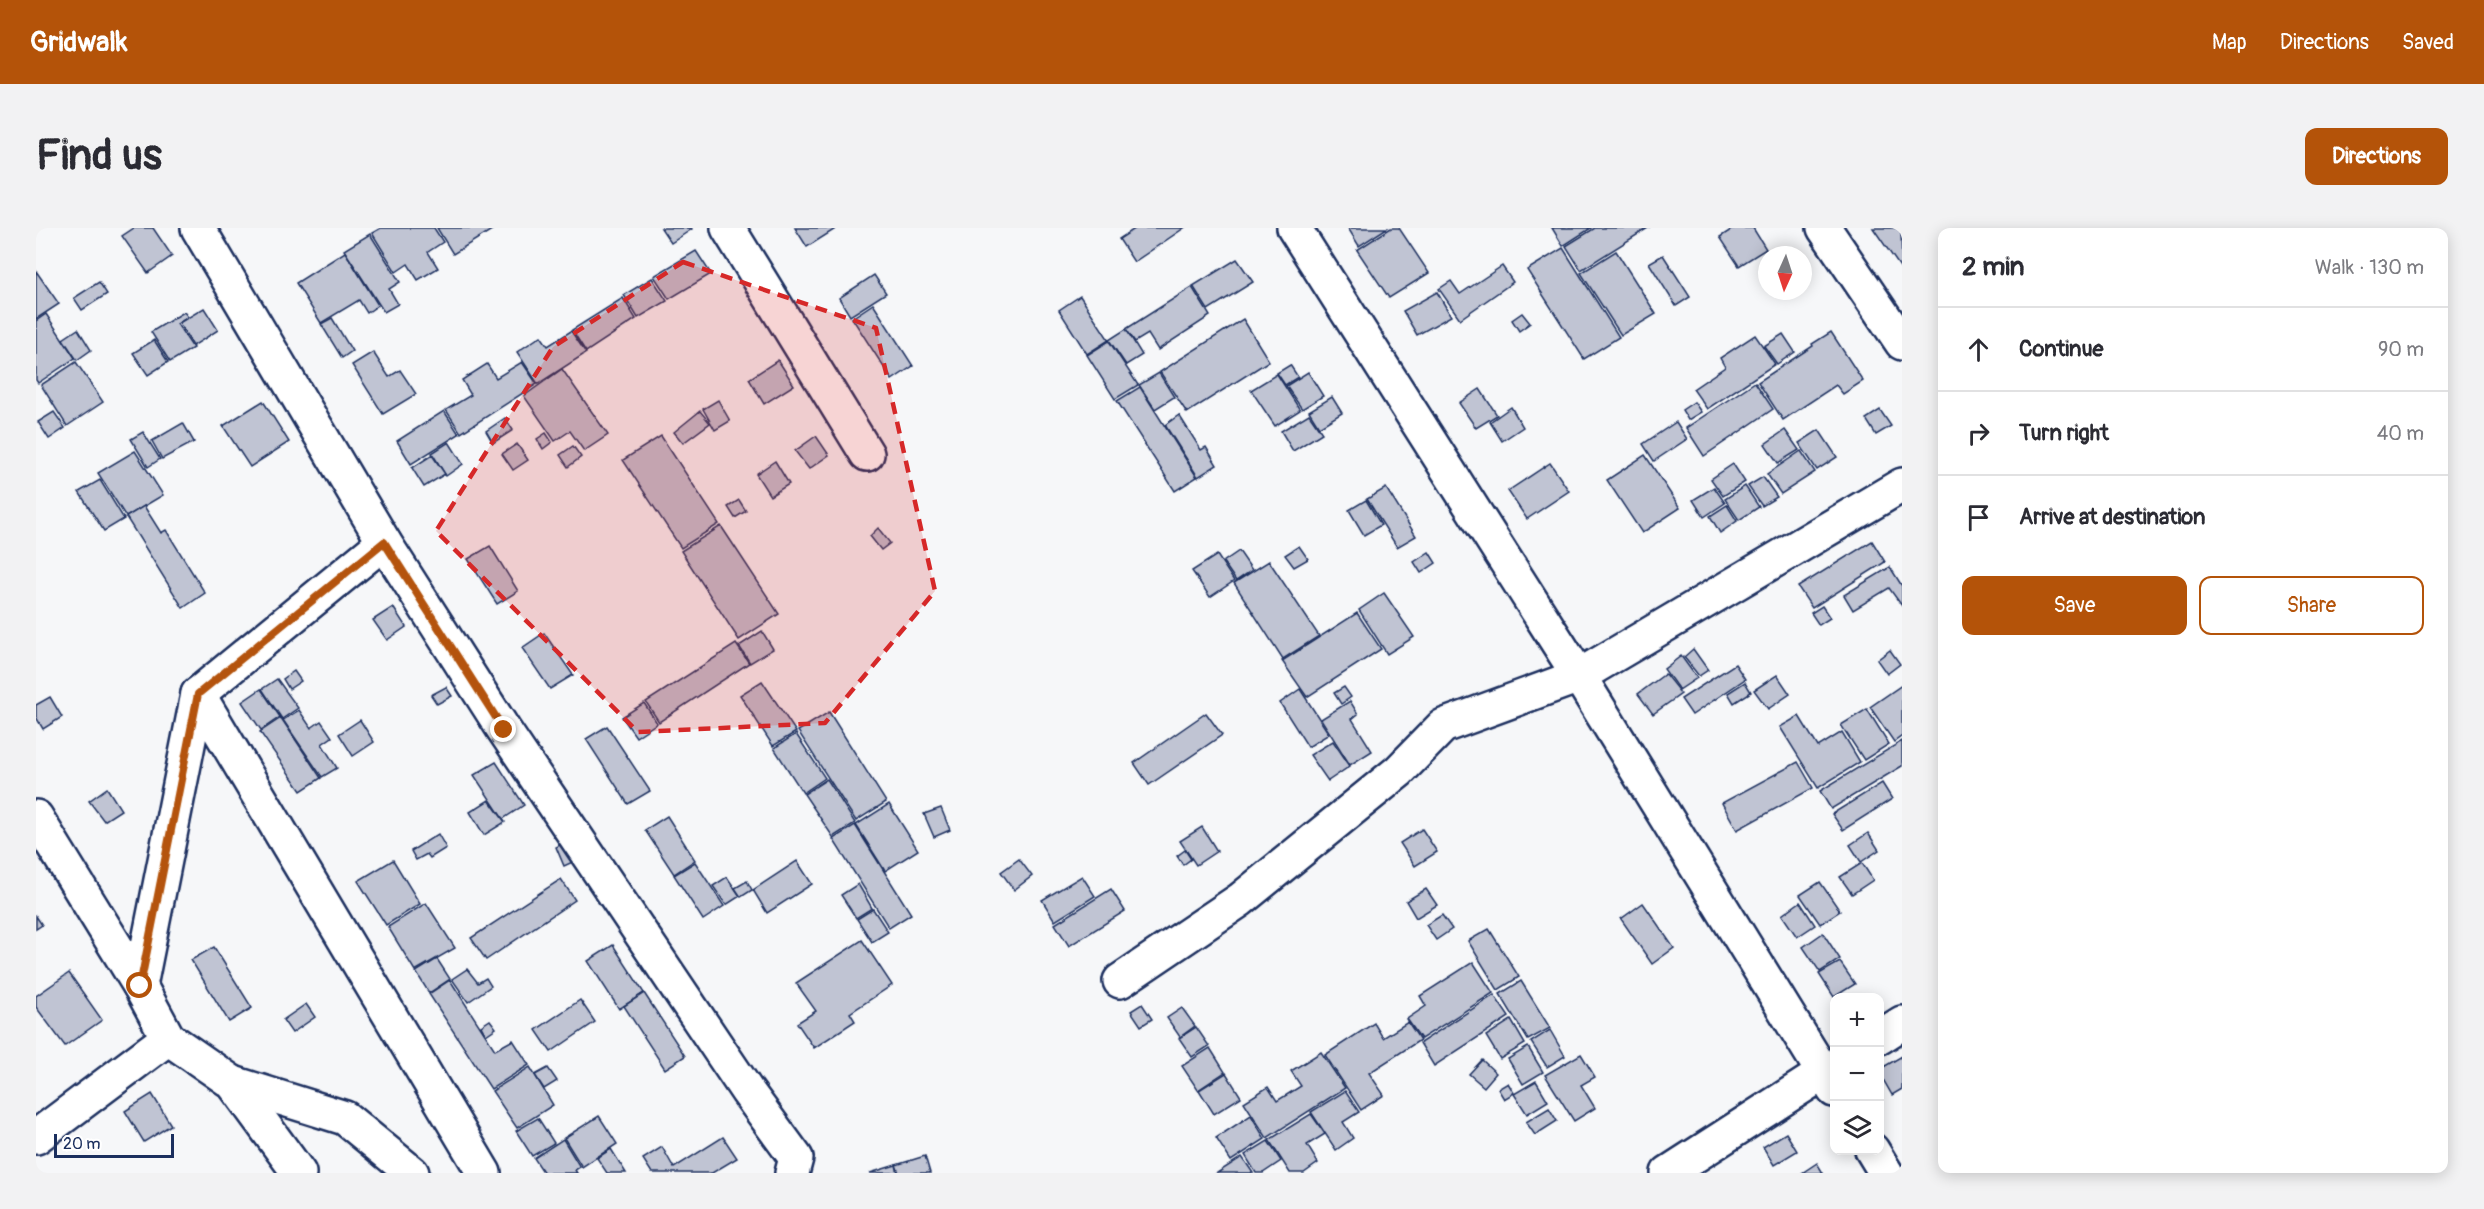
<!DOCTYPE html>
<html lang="en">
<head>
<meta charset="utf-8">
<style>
	:root { --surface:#fff; --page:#f2f2f3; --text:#2b2b33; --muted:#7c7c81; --line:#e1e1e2; --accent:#b45309 }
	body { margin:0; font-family:Pangolin,sans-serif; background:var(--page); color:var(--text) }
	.controls { position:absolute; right:18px; bottom:18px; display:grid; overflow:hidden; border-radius:12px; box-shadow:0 3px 15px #0003 }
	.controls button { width:54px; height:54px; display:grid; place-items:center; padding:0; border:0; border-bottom:2px solid var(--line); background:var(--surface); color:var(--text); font:30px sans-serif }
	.compass { position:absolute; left:1722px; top:18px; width:54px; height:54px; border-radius:50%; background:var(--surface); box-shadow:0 3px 15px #0003; rotate:183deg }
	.scale { position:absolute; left:18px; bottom:15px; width:120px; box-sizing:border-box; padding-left:6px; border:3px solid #1b2f5e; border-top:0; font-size:16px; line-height:21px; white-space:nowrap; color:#1b2f5e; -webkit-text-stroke:4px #fff; paint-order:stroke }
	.stop { position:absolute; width:18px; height:18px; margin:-14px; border:4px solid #b45309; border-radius:50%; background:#fff }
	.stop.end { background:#b45309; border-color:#fff; box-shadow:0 2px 6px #0008 }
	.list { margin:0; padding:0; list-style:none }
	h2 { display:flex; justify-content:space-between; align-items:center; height:78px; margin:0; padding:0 24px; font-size:26px }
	h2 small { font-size:20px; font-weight:400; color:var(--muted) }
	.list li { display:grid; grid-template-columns:39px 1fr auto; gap:18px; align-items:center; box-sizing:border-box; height:84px; padding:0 24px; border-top:2px solid var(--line) }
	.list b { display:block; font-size:22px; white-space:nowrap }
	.list em { font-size:20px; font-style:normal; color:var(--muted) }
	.actions { display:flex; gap:12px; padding:18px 24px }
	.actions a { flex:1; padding:14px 0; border:2px solid var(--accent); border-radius:12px; text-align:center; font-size:21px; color:var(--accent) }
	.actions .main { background:var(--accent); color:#fff }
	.icon { flex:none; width:33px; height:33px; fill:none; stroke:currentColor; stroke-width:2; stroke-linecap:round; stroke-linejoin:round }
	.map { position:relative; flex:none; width:1866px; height:945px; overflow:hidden; border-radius:12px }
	header { display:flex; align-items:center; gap:36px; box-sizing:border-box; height:84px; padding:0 30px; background:var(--accent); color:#fff }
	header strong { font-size:28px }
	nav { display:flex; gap:33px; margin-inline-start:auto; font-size:21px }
	.intro { display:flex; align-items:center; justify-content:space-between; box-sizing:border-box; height:144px; padding:0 36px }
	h1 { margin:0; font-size:42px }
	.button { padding:15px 27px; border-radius:12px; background:var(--accent); color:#fff; font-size:21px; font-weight:700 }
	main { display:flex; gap:36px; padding:0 36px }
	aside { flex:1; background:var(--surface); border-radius:12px; box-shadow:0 3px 15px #0003 }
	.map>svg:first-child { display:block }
</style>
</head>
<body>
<header>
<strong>Gridwalk</strong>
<nav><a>Map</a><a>Directions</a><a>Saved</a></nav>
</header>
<div class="intro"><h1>Find us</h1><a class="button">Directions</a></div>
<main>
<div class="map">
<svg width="1866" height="945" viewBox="0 0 1866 945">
	<rect width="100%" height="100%" fill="#f6f7f9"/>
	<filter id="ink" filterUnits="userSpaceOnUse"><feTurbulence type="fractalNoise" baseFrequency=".0167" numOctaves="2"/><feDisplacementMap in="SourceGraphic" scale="12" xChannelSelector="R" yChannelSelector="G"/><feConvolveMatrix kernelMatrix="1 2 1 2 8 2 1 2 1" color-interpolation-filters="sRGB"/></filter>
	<g filter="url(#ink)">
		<g fill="#c0c4d3" stroke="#1b2f5e" stroke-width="1.5">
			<polygon points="98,0 117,0 136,28 112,45 86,8"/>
			<polygon points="345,0 398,0 407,14 392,24 402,40 382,52 372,36 360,44 336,5"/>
			<polygon points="401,0 459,0 417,26"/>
			<polygon points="625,0 655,0 656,1 635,15"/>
			<polygon points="759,0 801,0 771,19"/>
			<polygon points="1100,0 1148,0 1098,34 1083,11"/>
			<polygon points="1312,0 1351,0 1323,18"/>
			<polygon points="1355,0 1363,0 1393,45 1353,70 1321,22"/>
			<polygon points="1516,0 1555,0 1527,18"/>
			<polygon points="1559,0 1612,0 1545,42 1530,18"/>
			<polygon points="1698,0 1717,0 1730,21 1703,38 1684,9"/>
			<polygon points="1837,0 1865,0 1866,42"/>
			<polygon points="334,6 364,54 353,61 362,76 348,84 308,22"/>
			<polygon points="1527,20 1583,109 1548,131 1491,42"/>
			<polygon points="660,23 675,46 633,71 618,48"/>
			<polygon points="1580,23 1620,86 1585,107 1545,45"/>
			<polygon points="309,24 342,77 331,85 323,72 285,95 260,55"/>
			<polygon points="1627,27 1654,69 1640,78 1613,35"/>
			<polygon points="1201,31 1217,54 1172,82 1157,58"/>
			<polygon points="1466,38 1477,54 1424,91 1403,61 1415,53 1424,66"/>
			<polygon points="0,43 23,76 0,91"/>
			<polygon points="838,47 850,65 814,88 803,70"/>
			<polygon points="616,50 631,73 602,90 588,67"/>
			<polygon points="63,54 71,66 46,82 38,70"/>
			<polygon points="1156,59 1174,88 1122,122 1112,106 1099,114 1090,101"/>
			<polygon points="1401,64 1415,88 1381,107 1367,83"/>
			<polygon points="1044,68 1073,112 1051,126 1023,82"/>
			<polygon points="587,70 600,91 550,124 536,102"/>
			<polygon points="837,76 877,138 856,152 816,90"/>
			<polygon points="168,80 182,102 157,118 143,95"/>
			<polygon points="148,84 152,89 141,96 157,120 134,134 115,104"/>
			<polygon points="1486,85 1494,95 1483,103 1476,92"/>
			<polygon points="10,86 39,130 2,155 0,152 0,93"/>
			<polygon points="296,90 316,123 306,130 285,96"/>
			<polygon points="1207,91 1233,133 1151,185 1124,144"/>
			<polygon points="42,101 55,122 41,132 27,111"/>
			<polygon points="1090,101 1106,127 1090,137 1073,112"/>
			<polygon points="535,103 550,125 502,156 481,124 505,108 512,118"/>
			<polygon points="1795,104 1827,153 1807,166 1800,157 1747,192 1722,154 1777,118 1776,116"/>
			<polygon points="1747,106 1759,124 1741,136 1728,118"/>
			<polygon points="1719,107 1739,136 1671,181 1657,161 1689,139 1684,130"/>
			<polygon points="118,112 132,134 112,147 97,125"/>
			<polygon points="1073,113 1102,157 1079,171 1051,127"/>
			<polygon points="337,124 353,149 364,142 380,166 347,186 316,137"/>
			<polygon points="742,132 758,157 728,176 713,151"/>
			<polygon points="40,134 67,174 31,198 5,157"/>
			<polygon points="486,134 501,156 425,205 410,182 435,167 426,152 451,136 460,150"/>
			<polygon points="1254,137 1262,149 1249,157 1241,145"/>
			<polygon points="526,141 572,207 548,223 534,203 519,213 488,168"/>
			<polygon points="1272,144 1287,168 1266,181 1250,158"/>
			<polygon points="1123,145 1138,169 1119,181 1103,157"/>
			<polygon points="1241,146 1264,182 1239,198 1215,162"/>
			<polygon points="1719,154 1737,181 1668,228 1650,200"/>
			<polygon points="1104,159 1161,249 1139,263 1081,173"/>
			<polygon points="1444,161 1461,187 1440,200 1423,175"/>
			<polygon points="1296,169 1306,185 1283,199 1273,183"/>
			<polygon points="682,172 694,193 679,202 667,181"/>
			<polygon points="227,173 253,214 214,239 187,198"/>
			<polygon points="1658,174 1665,184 1652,192 1646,182"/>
			<polygon points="1475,179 1487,199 1466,213 1454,194"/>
			<polygon points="1844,182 1855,198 1840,207 1830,191"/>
			<polygon points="408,183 423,206 375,236 361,213"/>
			<polygon points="664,183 674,195 647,215 638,204"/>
			<polygon points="18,184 29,200 13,211 2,194"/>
			<polygon points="1273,186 1286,205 1257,223 1245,203"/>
			<polygon points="1143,187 1165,222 1170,219 1181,237 1162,249 1129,197"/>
			<polygon points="469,190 477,202 457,215 450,203"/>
			<polygon points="1640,194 1651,211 1618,233 1607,216"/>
			<polygon points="147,195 158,214 126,231 116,213"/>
			<polygon points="1749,202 1763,222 1742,235 1729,216"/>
			<polygon points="1783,202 1801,229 1781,242 1763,215"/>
			<polygon points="107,204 124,231 112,239 95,211"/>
			<polygon points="510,205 516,214 507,221 501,211"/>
			<polygon points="625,208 683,296 645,320 587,232"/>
			<polygon points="780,208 793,227 773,241 759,223"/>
			<polygon points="413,214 427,236 410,248 396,225"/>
			<polygon points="481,216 492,232 477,242 466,226"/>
			<polygon points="537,218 545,229 532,239 524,227"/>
			<polygon points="99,223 127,267 90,289 62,245"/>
			<polygon points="1765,223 1779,244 1745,266 1731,246"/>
			<polygon points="396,227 409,246 388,259 376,240"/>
			<polygon points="1609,227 1644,280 1606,305 1571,252"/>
			<polygon points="739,233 753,256 734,268 720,246"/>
			<polygon points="1514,235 1533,263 1491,291 1472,263"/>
			<polygon points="1697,236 1709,254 1687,268 1675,251"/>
			<polygon points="1727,249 1741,269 1726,278 1712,258"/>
			<polygon points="64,252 88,291 68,303 43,264"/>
			<polygon points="1709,258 1723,279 1703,292 1689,271"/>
			<polygon points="1678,259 1689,275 1668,289 1657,272"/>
			<polygon points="1350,260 1380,308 1361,319 1331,271"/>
			<polygon points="703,272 710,283 699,290 692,279"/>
			<polygon points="1330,272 1345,297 1328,307 1313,282"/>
			<polygon points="1691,277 1701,293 1684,305 1674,288"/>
			<polygon points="108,278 125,305 130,302 169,365 147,380 90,289"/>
			<polygon points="685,298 743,386 703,412 645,323"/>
			<polygon points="842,300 854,315 845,322 834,308"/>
			<polygon points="1836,313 1849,334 1776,380 1762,359"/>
			<polygon points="454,318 482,363 461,376 432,331"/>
			<polygon points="1263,318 1272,331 1258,339 1249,327"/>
			<polygon points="1203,323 1216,342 1200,353 1187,334"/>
			<polygon points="1393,324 1400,335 1385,345 1378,334"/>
			<polygon points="1181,327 1198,353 1174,369 1156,343"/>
			<polygon points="1233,333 1283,408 1247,431 1198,355"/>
			<polygon points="1854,339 1866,358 1866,378 1853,360 1817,382 1808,367"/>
			<polygon points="1348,365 1378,409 1351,426 1323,382"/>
			<polygon points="1786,378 1794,390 1783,397 1775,385"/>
			<polygon points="357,379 370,399 351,412 337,392"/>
			<polygon points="1321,385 1345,421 1271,469 1246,433"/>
			<polygon points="726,403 737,421 714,435 703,418"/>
			<polygon points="508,405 537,447 514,461 486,420"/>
			<polygon points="700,416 713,435 623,494 610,474"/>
			<polygon points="1657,421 1672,442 1663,448 1648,429"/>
			<polygon points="1854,422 1864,436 1851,446 1841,432"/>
			<polygon points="1645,428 1661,450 1643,462 1628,441"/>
			<polygon points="1699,436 1709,451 1656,487 1645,471"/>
			<polygon points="258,443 265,453 253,461 247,451"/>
			<polygon points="1629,446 1645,466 1617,486 1602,466"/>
			<polygon points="1741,447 1754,466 1732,481 1718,462"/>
			<polygon points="241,451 262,480 246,491 226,461"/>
			<polygon points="726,453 760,504 737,518 704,467"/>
			<polygon points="1709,454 1715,464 1698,475 1692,465"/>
			<polygon points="1866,457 1866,508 1858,514 1834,479"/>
			<polygon points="410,459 416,468 401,476 395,467"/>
			<polygon points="1308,459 1315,469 1305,476 1298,465"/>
			<polygon points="225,461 244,489 225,502 206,474"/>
			<polygon points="1264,461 1293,506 1272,519 1244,475"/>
			<polygon points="14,469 26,489 7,501 0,489 0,477"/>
			<polygon points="1314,473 1322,486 1316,491 1336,523 1314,537 1285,491"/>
			<polygon points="608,475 621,495 600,509 586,489"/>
			<polygon points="1831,481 1853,516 1828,532 1805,497"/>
			<polygon points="263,482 275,500 285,493 296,509 286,516 301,540 286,549 247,492"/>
			<polygon points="793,484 850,574 820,593 762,503"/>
			<polygon points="1170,485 1186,507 1113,557 1098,535"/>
			<polygon points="1763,488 1782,519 1806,504 1824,534 1782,560 1744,499"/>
			<polygon points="245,490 285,550 265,563 224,504"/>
			<polygon points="324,492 338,514 317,528 303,506"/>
			<polygon points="571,498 614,563 592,576 550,511"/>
			<polygon points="760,506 789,550 767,565 738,520"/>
			<polygon points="1297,513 1314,538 1292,553 1274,527"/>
			<polygon points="1866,513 1866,538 1795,581 1784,563"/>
			<polygon points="460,534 488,577 467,591 438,547"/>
			<polygon points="1762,534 1777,560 1701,602 1686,575"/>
			<polygon points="791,551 819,595 797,609 768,566"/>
			<polygon points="1846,555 1856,571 1807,602 1796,586"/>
			<polygon points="71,560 85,582 68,593 53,573"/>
			<polygon points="453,572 469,594 448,607 434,584"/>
			<polygon points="853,576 882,622 849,643 820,597"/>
			<polygon points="905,580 914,602 898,609 888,586"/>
			<polygon points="631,588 659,632 638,646 609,602"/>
			<polygon points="819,597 875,686 853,700 797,611"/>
			<polygon points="1166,599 1181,623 1160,637 1144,613"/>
			<polygon points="1386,601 1401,624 1379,638 1364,615"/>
			<polygon points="1832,605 1843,622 1825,634 1814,617"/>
			<polygon points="402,606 410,620 394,630 391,626 380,632 375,623"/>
			<polygon points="530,614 539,633 528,638 520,619"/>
			<polygon points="1149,622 1155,631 1147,637 1141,628"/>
			<polygon points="983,631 996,648 978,662 965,644"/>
			<polygon points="357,632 384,676 350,697 322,653"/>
			<polygon points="761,633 776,656 731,685 717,662"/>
			<polygon points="659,634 688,678 667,692 638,647"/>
			<polygon points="1826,635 1837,652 1816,666 1804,649"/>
			<polygon points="1046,648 1059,668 1019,693 1006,672"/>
			<polygon points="691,649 704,668 690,677 677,658"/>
			<polygon points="525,651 539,672 450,732 435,710"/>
			<polygon points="711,653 716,662 705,669 699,660"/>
			<polygon points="1784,654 1804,683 1784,696 1764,667"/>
			<polygon points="822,656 836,680 820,690 805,667"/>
			<polygon points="1075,661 1089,683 1033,718 1019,696"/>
			<polygon points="1390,661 1401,677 1380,690 1370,673"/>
			<polygon points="1764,674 1779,697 1761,709 1746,687"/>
			<polygon points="390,675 419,720 379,743 352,699"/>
			<polygon points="1607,675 1638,720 1616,736 1585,691"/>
			<polygon points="837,681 852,704 836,714 821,691"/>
			<polygon points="1406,687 1416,701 1400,712 1390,697"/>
			<polygon points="0,688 6,697 0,701"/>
			<polygon points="1453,701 1483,749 1462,762 1432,713"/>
			<polygon points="1787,705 1804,731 1784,744 1767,719"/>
			<polygon points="826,712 856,757 814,785 819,793 778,820 761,795 780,783 760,755"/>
			<polygon points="577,717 608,765 583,781 552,733"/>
			<polygon points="178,719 216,780 193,794 155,732"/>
			<polygon points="401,731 414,751 393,765 380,744"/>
			<polygon points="1437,734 1457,765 1385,811 1371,791 1390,778 1384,768"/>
			<polygon points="1804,734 1819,756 1798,769 1783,746"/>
			<polygon points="431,741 442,755 450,750 455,758 432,774 416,751"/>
			<polygon points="33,745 66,792 29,818 0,779 0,768"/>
			<polygon points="414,752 459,822 477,812 493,837 455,861 393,766"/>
			<polygon points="1485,753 1514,800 1492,812 1464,766"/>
			<polygon points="608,765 649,828 629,841 588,778"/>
			<polygon points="1458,767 1473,789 1398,838 1384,815"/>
			<polygon points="544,772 559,794 515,824 500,802"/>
			<polygon points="270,776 279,789 256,805 247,792"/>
			<polygon points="1106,776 1116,791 1105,798 1095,783"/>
			<polygon points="1146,780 1159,798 1144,809 1131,790"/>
			<polygon points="454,792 460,800 450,807 445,798"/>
			<polygon points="1475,792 1489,816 1464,831 1450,808"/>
			<polygon points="1372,794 1384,812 1333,845 1348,867 1325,882 1289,827 1338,795 1347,810"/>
			<polygon points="1160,799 1173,818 1156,829 1143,810"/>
			<polygon points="1514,802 1529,828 1511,839 1495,814"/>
			<polygon points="1492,819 1507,844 1487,856 1472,831"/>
			<polygon points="1174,820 1189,844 1162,862 1146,838"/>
			<polygon points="1285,824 1309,860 1231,910 1208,874 1232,859 1241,873 1265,858 1255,843"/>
			<polygon points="1545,826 1559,849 1545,857 1559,880 1538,893 1509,847"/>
			<polygon points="1866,828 1866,861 1856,867 1844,846 1844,841"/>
			<polygon points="1446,832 1460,845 1448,859 1433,846"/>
			<polygon points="494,839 517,877 481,900 456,863"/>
			<polygon points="512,840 521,853 508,861 499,847"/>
			<polygon points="1190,845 1205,869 1178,886 1163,862"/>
			<polygon points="1500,853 1512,873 1491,886 1478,866"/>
			<polygon points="1472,855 1478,865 1468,871 1462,861"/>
			<polygon points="1309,863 1323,884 1307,894 1317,910 1300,922 1275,884"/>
			<polygon points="116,866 135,897 108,914 89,883"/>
			<polygon points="1513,880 1521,893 1499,907 1490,894"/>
			<polygon points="1275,886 1289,906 1271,917 1282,935 1268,945 1254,945 1233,912"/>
			<polygon points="1215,887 1229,911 1195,933 1180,910"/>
			<polygon points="563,888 581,916 546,939 528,910"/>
			<polygon points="502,890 518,915 496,928 480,903"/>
			<polygon points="1750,905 1761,923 1738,937 1727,919"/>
			<polygon points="687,909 701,930 676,945 616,945 607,931 626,919 638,940"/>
			<polygon points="527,911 544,939 539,942 541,945 508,945 498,930"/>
			<polygon points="1232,913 1245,933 1227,945 1220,945 1209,927"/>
			<polygon points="575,921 590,945 571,945 561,930"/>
			<polygon points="889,928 894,945 863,945 860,937"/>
			<polygon points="1206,929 1217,945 1181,945"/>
			<polygon points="1781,935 1787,945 1766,945"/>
			<polygon points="860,937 862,945 834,945"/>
		</g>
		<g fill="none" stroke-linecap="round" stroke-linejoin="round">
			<defs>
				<g id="street">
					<polyline points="162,0 348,314 468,502 711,863 760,930 756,945"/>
					<polyline points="692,0 831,226"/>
					<polyline points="1258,0 1543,448 1798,862"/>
					<polyline points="1788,0 1866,115"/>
					<polyline points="162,466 448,945"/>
					<polyline points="0,589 104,758 132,810 197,855 263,945"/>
					<polyline points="1084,753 1204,672 1363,543 1407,498 1543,448 1866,257"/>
					<polyline points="104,758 162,466 348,314"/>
					<polyline points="1844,809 1866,795"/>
					<polyline points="197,855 309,890 376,945"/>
					<polyline points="0,909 132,810"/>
					<polyline points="1836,922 1850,945"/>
					<polyline points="1632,945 1798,838"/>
				</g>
			</defs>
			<use href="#street" stroke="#1b2f5e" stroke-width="38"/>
			<use href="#street" stroke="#fff" stroke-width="33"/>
		</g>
	</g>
	<g fill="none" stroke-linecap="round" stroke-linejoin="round" filter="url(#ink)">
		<polyline stroke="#b45309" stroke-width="8" points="104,758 162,466 348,314 468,502"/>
	</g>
	<path fill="#d62828" fill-opacity="0.2" stroke="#d62828" stroke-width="4.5" stroke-dasharray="12 8" stroke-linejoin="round" d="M647,34L840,100L899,363L789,495L602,504L400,303L517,119Z"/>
</svg>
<div class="controls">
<button>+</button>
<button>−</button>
<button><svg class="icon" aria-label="layers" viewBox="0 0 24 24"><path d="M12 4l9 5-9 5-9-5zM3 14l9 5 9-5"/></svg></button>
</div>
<svg class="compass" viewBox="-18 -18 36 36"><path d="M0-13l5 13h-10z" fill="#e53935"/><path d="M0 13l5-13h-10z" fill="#7c7c81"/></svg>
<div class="scale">20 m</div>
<div class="stop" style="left:104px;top:758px"></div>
<div class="stop end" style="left:468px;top:502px"></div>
</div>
<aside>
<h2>2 min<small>Walk · 130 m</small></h2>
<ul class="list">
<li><svg class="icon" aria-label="ahead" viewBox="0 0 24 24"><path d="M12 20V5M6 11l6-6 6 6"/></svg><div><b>Continue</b></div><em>90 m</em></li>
<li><svg class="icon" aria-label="right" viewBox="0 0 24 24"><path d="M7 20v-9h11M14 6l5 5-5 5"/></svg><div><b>Turn right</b></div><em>40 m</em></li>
<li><svg class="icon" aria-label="arrive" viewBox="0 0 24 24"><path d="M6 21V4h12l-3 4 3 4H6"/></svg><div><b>Arrive at destination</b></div></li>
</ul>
<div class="actions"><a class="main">Save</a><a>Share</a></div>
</aside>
</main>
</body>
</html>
